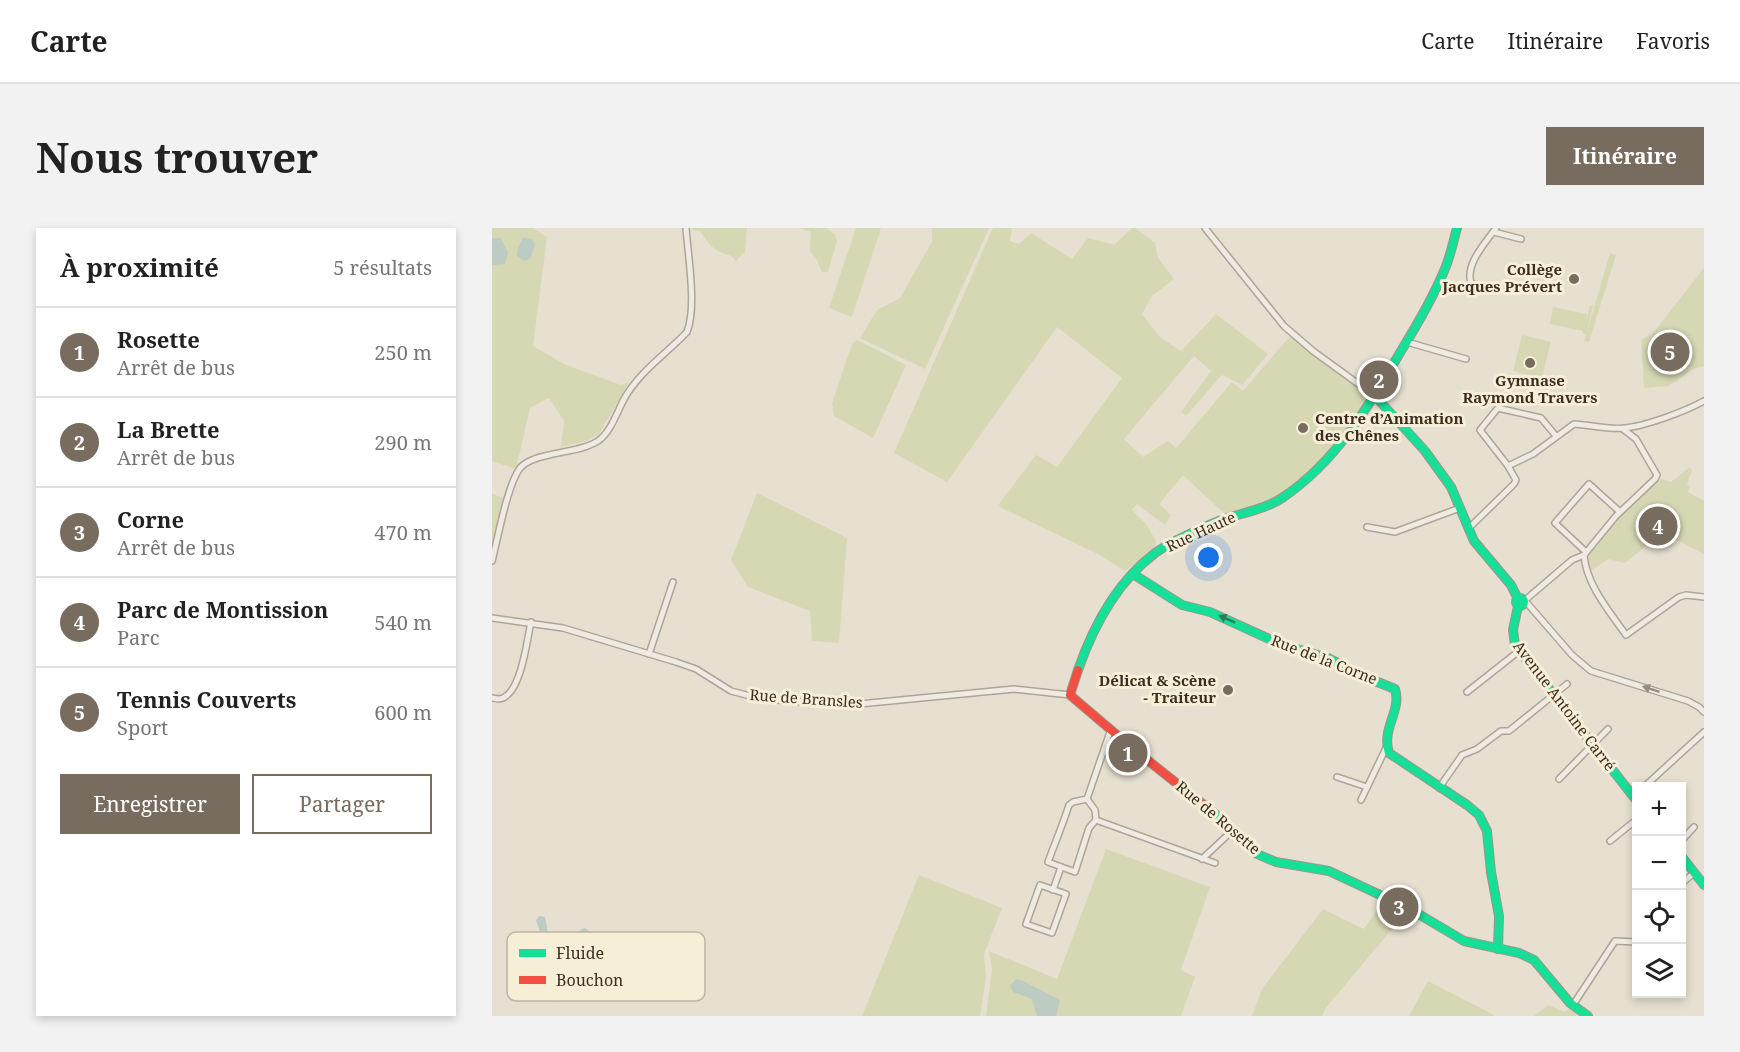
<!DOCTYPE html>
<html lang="fr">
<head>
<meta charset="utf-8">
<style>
	:root { --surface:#fff; --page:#f2f2f2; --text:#222; --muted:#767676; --line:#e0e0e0; --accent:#786c5e }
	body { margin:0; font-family:"Noto Serif",serif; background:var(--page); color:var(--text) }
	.controls { position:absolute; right:18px; bottom:18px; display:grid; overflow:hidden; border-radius:0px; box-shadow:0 3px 9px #0003 }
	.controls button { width:54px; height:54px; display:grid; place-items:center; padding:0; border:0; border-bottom:2px solid var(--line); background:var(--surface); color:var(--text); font:30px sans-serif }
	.you { position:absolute; left:717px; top:330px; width:21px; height:21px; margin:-15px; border:4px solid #fff; border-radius:50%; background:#1a73e8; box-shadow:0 0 0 9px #1a73e833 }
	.badge { display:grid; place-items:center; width:39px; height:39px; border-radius:50%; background:var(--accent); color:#fff; font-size:20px; font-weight:700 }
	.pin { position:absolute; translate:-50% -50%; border:3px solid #fff; box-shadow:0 2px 6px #0006 }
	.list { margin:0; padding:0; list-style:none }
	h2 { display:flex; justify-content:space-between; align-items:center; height:78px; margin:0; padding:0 24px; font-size:26px }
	h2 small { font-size:20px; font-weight:400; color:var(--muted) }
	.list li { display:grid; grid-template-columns:39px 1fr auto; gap:18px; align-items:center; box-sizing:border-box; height:90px; padding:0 24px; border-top:2px solid var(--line) }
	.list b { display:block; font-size:22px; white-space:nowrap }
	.list p { margin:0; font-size:20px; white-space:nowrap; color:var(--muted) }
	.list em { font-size:20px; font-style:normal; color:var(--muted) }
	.actions { display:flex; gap:12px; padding:18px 24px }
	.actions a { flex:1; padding:14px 0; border:2px solid var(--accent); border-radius:0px; text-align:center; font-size:21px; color:var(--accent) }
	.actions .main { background:var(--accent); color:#fff }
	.icon { flex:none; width:33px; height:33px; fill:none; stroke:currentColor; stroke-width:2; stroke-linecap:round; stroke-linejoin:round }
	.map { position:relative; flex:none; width:1212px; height:788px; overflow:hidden; border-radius:0px }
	header { display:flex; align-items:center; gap:36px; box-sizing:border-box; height:84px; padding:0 30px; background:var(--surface); border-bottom:2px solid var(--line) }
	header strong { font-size:28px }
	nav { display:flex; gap:33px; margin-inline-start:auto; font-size:21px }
	.intro { display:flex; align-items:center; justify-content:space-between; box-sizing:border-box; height:144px; padding:0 36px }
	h1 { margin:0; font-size:42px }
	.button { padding:15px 27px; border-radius:0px; background:var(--accent); color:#fff; font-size:21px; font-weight:700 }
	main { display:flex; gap:36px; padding:0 36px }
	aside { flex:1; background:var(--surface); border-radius:0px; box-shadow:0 3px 9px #0003 }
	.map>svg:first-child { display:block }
</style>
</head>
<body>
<header>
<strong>Carte</strong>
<nav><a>Carte</a><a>Itinéraire</a><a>Favoris</a></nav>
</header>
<div class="intro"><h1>Nous trouver</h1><a class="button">Itinéraire</a></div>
<main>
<aside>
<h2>À proximité<small>5 résultats</small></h2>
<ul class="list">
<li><span class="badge">1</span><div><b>Rosette</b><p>Arrêt de bus</p></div><em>250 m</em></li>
<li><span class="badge">2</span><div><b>La Brette</b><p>Arrêt de bus</p></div><em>290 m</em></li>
<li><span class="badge">3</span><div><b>Corne</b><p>Arrêt de bus</p></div><em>470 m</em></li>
<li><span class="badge">4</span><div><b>Parc de Montission</b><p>Parc</p></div><em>540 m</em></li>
<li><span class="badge">5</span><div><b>Tennis Couverts</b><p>Sport</p></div><em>600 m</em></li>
</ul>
<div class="actions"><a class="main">Enregistrer</a><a>Partager</a></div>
</aside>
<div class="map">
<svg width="1212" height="788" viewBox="0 0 1212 788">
	<rect width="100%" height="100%" fill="#e7e0d1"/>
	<g fill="#d6d7b3">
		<polygon points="0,0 41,0 55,9 41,118 72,136 129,157 137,154 107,206 94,213 69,219 72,193 57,170 38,180 24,241 0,233"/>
		<path d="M200,0H255L253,24L244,33C237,25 237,28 228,24C221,21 212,10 208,3L200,2Z"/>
		<polygon points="307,0 334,0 343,7 345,13 336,44 330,44 324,30 318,23 319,4"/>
		<polygon points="364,0 389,0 360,89 337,80"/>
		<polygon points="440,0 497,0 433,141 368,110 385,82 408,70 440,14"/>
		<path d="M501,0H520L518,13L527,16L539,5L580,31L596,10L622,17L640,0H643L663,15L666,30L682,51L660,68L650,86L668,109L689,123L724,86L776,126L750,157L730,147L694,188L689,184L719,143L702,128L632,211L651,229L676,213L684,220L740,154L751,163L798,108L878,167C856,197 836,230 807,253C786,270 760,279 736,289L691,247L667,276L679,287L673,297L645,276L640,282L654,296L664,313L662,321L633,343L608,327L508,279L507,276L544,227L565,239L630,150L565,99L455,254L402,225Z"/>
		<polygon points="1118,25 1124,27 1097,114 1092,113 1094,107 1091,106 1091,103 1058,96 1061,79 1095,86 1094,95 1098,77 1101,78 1095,104"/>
		<polygon points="1212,40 1212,138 1201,141 1177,158 1152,160 1149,112 1159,106 1165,100"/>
		<polygon points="1030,107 1059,114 1050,150 1021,143"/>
		<polygon points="365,112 414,137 381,210 342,188 340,175 360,116"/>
		<path d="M1198,239L1200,243L1195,256L1198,259L1196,264L1212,273V326L1173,306L1159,314L1133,335L1116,331L1099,343L1095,337C1099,309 1147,271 1169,251L1179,254Z"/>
		<polygon points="265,265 355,310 347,415 320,413 318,383 256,359 239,332"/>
		<polygon points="0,266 14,271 0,320"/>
		<polygon points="614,621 718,659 689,742 703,749 689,788 494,788 500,741 497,723 565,751"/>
		<polygon points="427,647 510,680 492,726 494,749 488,788 370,788"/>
		<polygon points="892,672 915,683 833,781 830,788 760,788 770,761 831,681 872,701"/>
		<polygon points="936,753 1002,787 1001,788 917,788"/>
		<polygon points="1056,777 1073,784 1077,780 1086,786 1084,788 1042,788"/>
	</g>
	<g fill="#bcccc2">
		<polygon points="31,9 41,12 43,17 38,31 32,33 25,28 26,20"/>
		<polygon points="0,10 9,10 16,25 13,36 0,37"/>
		<path d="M47,688L53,689L56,705C73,721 79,705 93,700L100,705L102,709C98,719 90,718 83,723C68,735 54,756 64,774L41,768L35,769L31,766L44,737L48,703L44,693Z"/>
		<polygon points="524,751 531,753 568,772 564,788 545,788 540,771 521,764 518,758"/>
	</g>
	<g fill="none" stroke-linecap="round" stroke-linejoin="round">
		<defs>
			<g id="street">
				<polyline points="713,0 792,98 821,123 883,168"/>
				<path d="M1004,0C994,14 973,36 979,55C988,60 999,63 1009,59"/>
				<polyline points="1002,4 1029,11"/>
				<polyline points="915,114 974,131"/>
				<path d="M1016,238L1041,226L1082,196C1098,197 1117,202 1133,200C1154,198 1194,183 1212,173"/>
				<polyline points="875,299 903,304 968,280"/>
				<polyline points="976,301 1022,256 1024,252 1016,238 988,202 1006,180 1049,190 1064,208"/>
				<polyline points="1094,324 1063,295 1097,256 1128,284"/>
				<path d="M1092,327C1094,356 1117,383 1134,407L1187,369L1194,367L1212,369"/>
				<path d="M0,333C6,310 15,258 28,240C35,232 47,229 57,227C72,223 92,222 106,213C119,204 125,184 132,171C147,144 174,126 195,104C205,79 196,28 194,0"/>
				<polyline points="1032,373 1080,332 1092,327 1124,288 1163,251 1165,247 1144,211 1131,201"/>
				<polyline points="1032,374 1035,375 1080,427 1099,443 1196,473 1207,479 1212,484"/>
				<polyline points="0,390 71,400 184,434 204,441 239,463 270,471 357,477 522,461 578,467"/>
				<polyline points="157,426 181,354"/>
				<polyline points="975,464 1027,423"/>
				<path d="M0,470C5,471 10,472 14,468C30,457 35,412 39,394"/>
				<polyline points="845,549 875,559"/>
				<polyline points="1067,551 1116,501"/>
				<polyline points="1153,558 1212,504"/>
				<polyline points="947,560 970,527 985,521 1009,503 1017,503 1075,456"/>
				<path d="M595,571L603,582L604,592L597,600L583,644L556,634C563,615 571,596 577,577L581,574Z"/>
				<polyline points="595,571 619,501"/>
				<polyline points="869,572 894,520"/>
				<polyline points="604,592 723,635"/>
				<polyline points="1190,612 1202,599"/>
				<polyline points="1118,613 1144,592"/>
				<polyline points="710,631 740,603"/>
				<polyline points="1190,655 1202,645"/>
				<polygon points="548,657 574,666 560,705 534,696"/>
				<polyline points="561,662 569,639"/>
				<polyline points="1081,777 1123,713 1144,714"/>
			</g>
			<g id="fast">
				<polyline points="883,168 933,223 959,259 982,313 1019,357 1026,371"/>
				<path d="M641,346L690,377L718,384L788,416L836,430L873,449L903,461C910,483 889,500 897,525L975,577L987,587L995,603L999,644L1007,688L1006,721"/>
				<circle cx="1028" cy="374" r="4"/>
				<polyline points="1026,378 1021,402 1023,417 1144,572"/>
				<path d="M586,442C601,399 625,354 662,326C674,316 712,299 727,293C748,285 772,282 790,270C844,234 877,178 909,123C925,97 940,72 952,43C958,30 961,14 965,0"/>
				<polyline points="722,585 765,626 784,634 837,643 918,681 972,713 1027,725 1042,732 1078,775 1096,788"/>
				<polyline points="1190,629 1212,657"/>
			</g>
			<polyline id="jam" points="586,442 578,467 639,519 722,585"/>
		</defs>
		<use href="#street" stroke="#ada599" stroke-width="8"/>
		<use href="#fast" stroke="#9c958a" stroke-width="10"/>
		<use href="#jam" stroke="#9c958a" stroke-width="10"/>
		<use href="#street" stroke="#efebe3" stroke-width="5"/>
		<use href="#fast" stroke="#16e098" stroke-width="8"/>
		<use href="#jam" stroke="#f24e42" stroke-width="8"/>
	</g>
	<defs><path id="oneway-solid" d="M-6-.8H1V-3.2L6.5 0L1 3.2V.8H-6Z" transform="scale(1.5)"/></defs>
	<use fill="#2b7e56" href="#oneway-solid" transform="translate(735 391) rotate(-156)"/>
	<use fill="#968c82" href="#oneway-solid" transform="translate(1159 461) rotate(-162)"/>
	<g fill="#786c5e" stroke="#f7eed8" stroke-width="2">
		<circle cx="1082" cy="51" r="6"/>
		<circle cx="1038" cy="135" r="6"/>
		<circle cx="811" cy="200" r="6"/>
		<circle cx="736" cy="462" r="6"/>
	</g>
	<g text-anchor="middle" stroke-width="6" stroke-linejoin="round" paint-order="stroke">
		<g font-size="15" font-weight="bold" fill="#3d2e20" stroke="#f7eed8" text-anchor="end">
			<text x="1070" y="47">Collège<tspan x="1070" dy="17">Jacques Prévert</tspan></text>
			<text x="1038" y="158" text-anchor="middle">Gymnase<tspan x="1038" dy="17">Raymond Travers</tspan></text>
			<text x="823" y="196" text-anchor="start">Centre d’Animation<tspan x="823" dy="17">des Chênes</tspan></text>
			<text x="724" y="458">Délicat &amp; Scène<tspan x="724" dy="17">- Traiteur</tspan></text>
		</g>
		<g font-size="15" fill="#3d2e20" stroke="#f7eed8">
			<text transform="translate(709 304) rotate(-25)" y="5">Rue Haute</text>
			<text transform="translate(832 432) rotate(21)" y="5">Rue de la Corne</text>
			<text transform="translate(314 471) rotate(4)" y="5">Rue de Bransles</text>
			<text transform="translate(1072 478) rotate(53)" y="5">Avenue Antoine Carré</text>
			<text transform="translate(726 590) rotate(40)" y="5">Rue de Rosette</text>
		</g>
	</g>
	<rect x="15" y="704" width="198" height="69" rx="9" fill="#f7eed8" stroke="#bfb4a1" stroke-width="1.5"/>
	<rect x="27" y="721" width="27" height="8" fill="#16e098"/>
	<rect x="27" y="748" width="27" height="8" fill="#f24e42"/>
	<g font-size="16" fill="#3d2e20">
		<text x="64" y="731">Fluide</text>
		<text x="64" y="758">Bouchon</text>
	</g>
</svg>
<div class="controls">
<button>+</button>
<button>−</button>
<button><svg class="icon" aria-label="locate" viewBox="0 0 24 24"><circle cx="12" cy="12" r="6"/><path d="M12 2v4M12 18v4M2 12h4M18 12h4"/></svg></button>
<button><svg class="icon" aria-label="layers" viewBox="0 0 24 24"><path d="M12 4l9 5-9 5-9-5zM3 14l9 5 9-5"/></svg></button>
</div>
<div class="you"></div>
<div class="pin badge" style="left:636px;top:525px">1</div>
<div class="pin badge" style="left:887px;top:152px">2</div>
<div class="pin badge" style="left:907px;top:679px">3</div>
<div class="pin badge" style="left:1166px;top:298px">4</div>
<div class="pin badge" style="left:1178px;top:124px">5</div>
</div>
</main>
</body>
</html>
